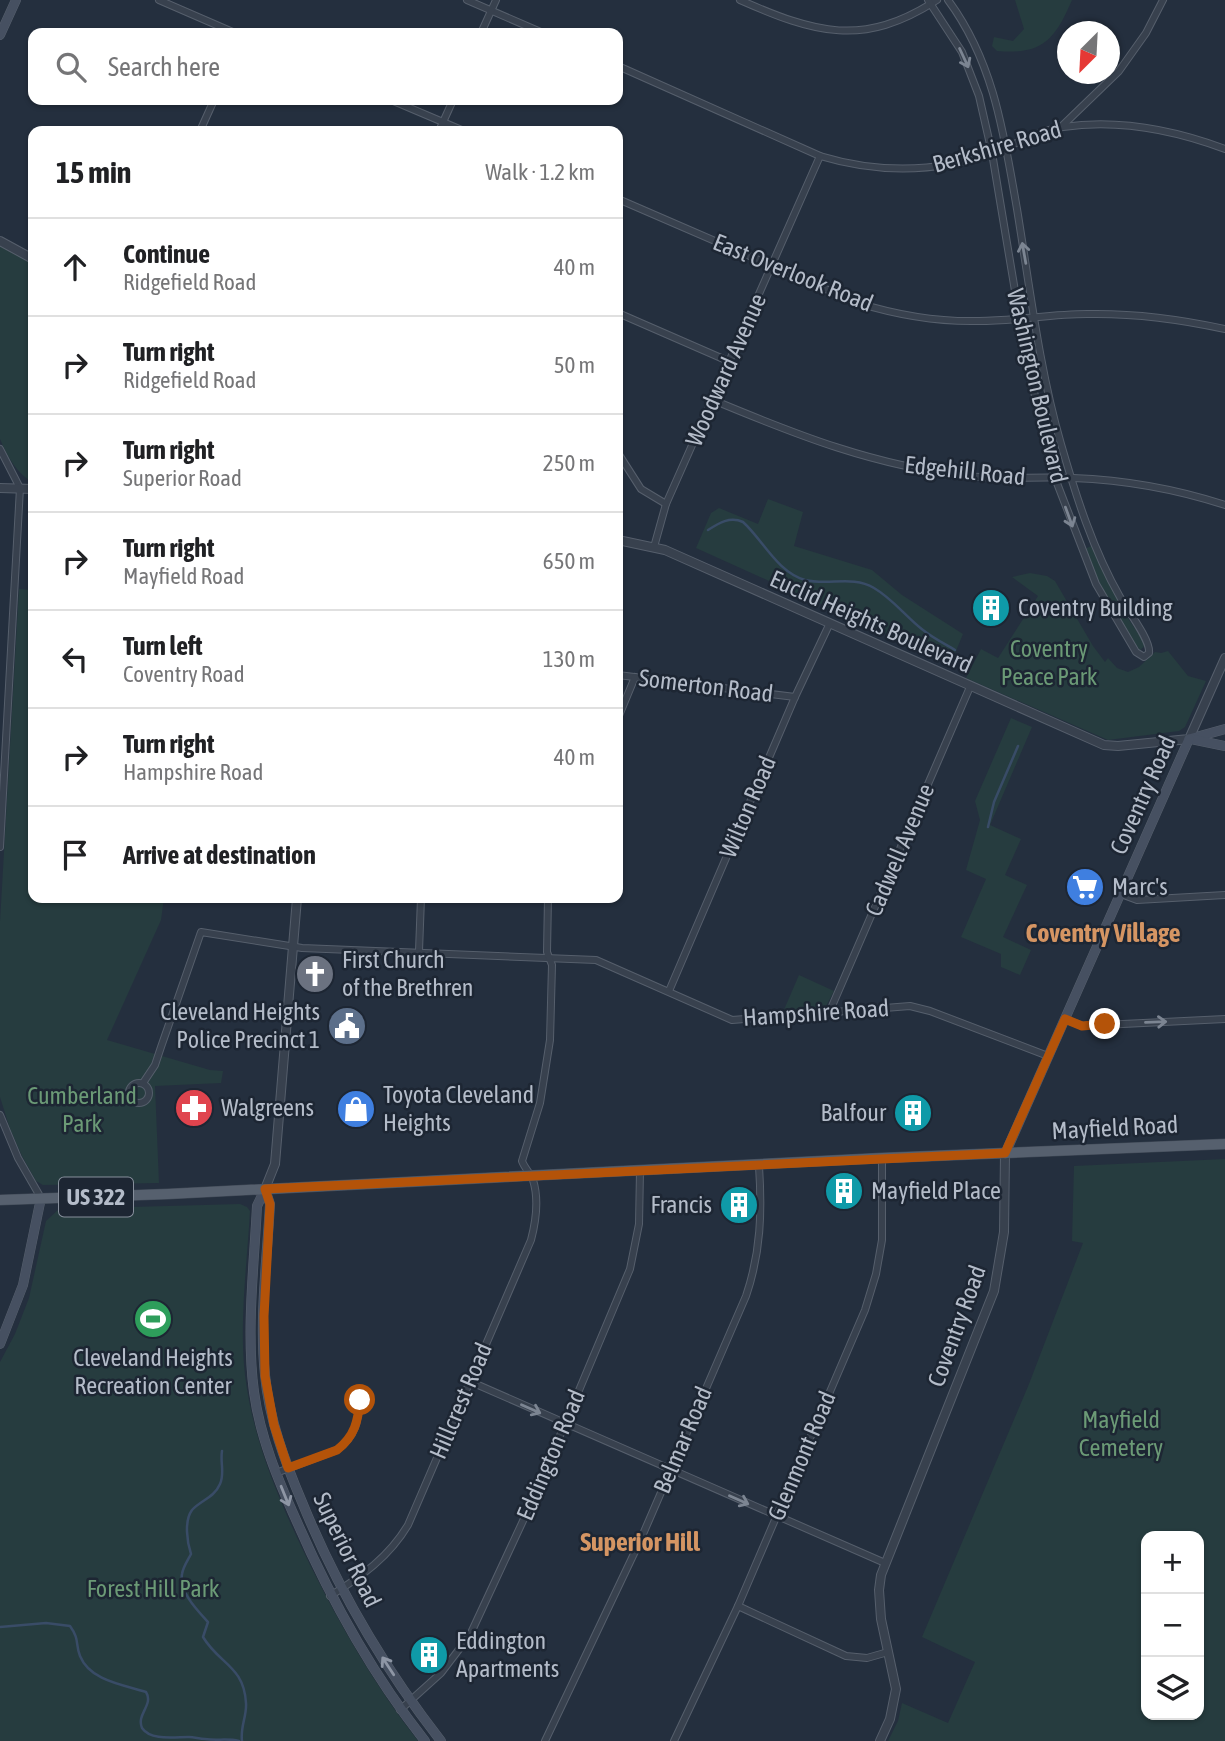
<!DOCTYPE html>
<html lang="en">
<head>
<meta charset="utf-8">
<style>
	:root { --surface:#fff; --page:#f2f2f2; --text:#202124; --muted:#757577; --line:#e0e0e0 }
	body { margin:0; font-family:"Asap Condensed",sans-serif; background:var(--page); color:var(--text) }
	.controls { position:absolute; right:21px; bottom:21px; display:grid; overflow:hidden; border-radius:14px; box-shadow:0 2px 5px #0004 }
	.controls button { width:63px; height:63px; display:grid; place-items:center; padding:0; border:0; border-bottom:2px solid var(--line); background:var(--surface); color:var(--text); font:35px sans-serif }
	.compass { position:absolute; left:1057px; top:21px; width:63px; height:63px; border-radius:50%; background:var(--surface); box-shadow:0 2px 5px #0004; rotate:204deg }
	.stop { position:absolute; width:21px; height:21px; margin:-16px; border:5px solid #b45309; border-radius:50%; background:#fff }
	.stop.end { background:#b45309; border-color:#fff; box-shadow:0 2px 7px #0008 }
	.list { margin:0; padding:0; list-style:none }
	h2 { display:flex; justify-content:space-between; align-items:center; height:91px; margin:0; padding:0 28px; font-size:30px }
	h2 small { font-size:23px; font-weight:400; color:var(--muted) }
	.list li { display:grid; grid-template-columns:46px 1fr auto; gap:21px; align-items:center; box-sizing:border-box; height:98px; padding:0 28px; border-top:2px solid var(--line) }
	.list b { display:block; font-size:26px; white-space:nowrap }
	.list p { margin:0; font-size:23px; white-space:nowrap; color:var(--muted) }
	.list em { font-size:23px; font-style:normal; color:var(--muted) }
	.icon { flex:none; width:38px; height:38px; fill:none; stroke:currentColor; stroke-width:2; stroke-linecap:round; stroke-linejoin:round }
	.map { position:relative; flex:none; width:1225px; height:1741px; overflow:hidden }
	.search { position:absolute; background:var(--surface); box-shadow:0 2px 5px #0004; left:28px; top:28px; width:595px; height:77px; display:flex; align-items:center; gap:18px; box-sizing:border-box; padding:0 24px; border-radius:14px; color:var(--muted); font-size:26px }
	.panel { position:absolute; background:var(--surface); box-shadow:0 2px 5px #0004; left:28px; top:126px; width:595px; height:777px; border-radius:14px }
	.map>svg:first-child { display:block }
</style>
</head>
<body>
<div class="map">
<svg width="1225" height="1741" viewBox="0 0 1225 1741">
	<rect width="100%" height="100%" fill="#242f3e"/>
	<g fill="#263c3f" fill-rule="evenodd">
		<path d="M1015,0H1072C1055,40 1042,55 997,51L992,46L994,37L1013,41L1024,29Z"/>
		<path d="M0,246L33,264V483C16,472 8,458 0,439Z"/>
		<polygon points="768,499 803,512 794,546 872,570 902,595 963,634 951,663 696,548 711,513 719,508 758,524"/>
		<path d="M1093,545L1125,614L1146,645L1140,650C1117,619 1099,585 1085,549Z"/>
		<polygon points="1030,573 1047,576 1055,581 1093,646 1105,662 1108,658 1117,668 1128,672 1139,667 1155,652 1161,653 1168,651 1188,676 1206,681 1185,727 1179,731 1108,740 966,678 981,649 998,658 1038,596 1012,577"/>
		<polygon points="19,589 33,590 33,898 164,898 161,920 107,1040 210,1070 223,1071 221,1083 155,1086 159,1183 43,1185 36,1181 22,1156 10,1129 0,1097 0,922"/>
		<polygon points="1011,718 1032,727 990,825 1021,839 1005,875 1027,885 1003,937 1031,950 1020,975 1001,967 1001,954 961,937 986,879 966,870 980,820 975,801"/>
		<polygon points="799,975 834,991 825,1008 783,1012"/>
		<path d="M1225,1159V1741H888L898,1721L902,1703L948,1723L975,1662L922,1637L1029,1384L1083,1243L1072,1241L1074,1166ZM1146,1536H1199V1715H1146Z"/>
		<path d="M240,1204L247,1207L250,1211C247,1265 239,1322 245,1375C253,1442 281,1505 310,1565C341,1627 375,1686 418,1741H0V1362L15,1334L29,1298L46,1221L59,1209Z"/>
	</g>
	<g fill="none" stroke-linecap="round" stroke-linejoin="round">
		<g stroke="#394c67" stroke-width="2.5">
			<path d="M708,530C719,523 730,516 743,522C763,540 777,572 805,580C829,586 852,575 874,588C893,599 906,617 923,630C933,638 945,644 955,650"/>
			<polyline points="988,827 994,802 1018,746"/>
			<path d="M222,1451C220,1463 225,1473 220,1484C214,1498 201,1500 192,1510C184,1521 187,1542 191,1554C188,1560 183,1567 182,1574C179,1592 197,1610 208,1622L203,1637C219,1664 244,1666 246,1703C247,1716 240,1727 242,1741"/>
			<path d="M0,1627L46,1623L70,1626C80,1640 75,1643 80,1656C90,1681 124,1685 146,1692C154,1705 136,1714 142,1728C151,1741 174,1737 189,1737C194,1737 200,1739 205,1739C217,1741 227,1738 239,1741"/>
		</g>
		<defs>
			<g id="minor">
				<polyline points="159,0 235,33"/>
				<polyline points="467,0 543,33"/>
				<path d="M740,0C815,33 863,48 937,0"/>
				<path d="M928,0L962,52L979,96L992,153L1027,363L1055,478L1096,584L1136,652L1144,657L1149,653C1151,640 1127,610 1120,597C1093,550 1076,496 1061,444C1039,368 1030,288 1017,209C1004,135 994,62 948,0"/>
				<polyline points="481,33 496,0"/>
				<path d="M618,66L820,156C880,174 939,173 998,151C1018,143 1040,130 1063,127C1117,119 1174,130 1225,149"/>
				<polyline points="391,100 464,131"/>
				<polyline points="1061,127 1119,71 1146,33 1163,0"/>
				<polyline points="200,131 214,100"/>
				<polyline points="439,131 453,100"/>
				<path d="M618,199L858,303C897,315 938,322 979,321C1015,321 1051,314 1087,314C1134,313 1179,319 1225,329"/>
				<polyline points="618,313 728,361"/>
				<path d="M713,400C797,435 875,466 967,476C1002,480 1038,476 1073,478C1125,480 1176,489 1225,505"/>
				<polyline points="0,449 20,488 0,847"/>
				<polyline points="618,453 641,489 666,504"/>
				<polyline points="654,547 666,504 820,156"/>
				<polyline points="618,675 795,697"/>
				<polyline points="618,718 635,677"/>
				<polyline points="1121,894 1137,900 1225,895"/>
				<polyline points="419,951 421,898"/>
				<polyline points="669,991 795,697 829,625"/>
				<polyline points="829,1013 970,687"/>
				<polyline points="1065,1019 1082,1026 1225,1019"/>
				<circle cx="139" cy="1093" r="10"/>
				<polyline points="143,1083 155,1065 161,1047 201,932 302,948 596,960 732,1020 910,1006 930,1011 1048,1056"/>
				<polyline points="0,1115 18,1158 41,1198"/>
				<polyline points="469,1381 885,1563"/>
				<path d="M276,1473L337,1450C356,1436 358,1421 360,1400"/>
				<path d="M330,1596C362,1576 389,1557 408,1525L531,1240C536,1221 539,1199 533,1180C530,1173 524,1167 522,1161L540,1103L550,1040L552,965L547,952L548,898"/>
				<polyline points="738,1606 846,1656 867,1658 888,1652"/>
				<polyline points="400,1710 441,1673 470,1635 535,1495 630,1269 639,1224 640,1171"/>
				<path d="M545,1741L640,1541L746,1296C761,1252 762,1211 759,1166"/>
				<polyline points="674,1741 738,1606 865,1310 876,1274 882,1240 882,1158"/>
			</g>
			<g id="tertiary">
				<polyline points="0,241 33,259"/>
				<polyline points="0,488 33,489"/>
				<polyline points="618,540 665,550 1104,745 1118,746 1189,739 1225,658"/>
				<polyline points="265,1189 275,1164 297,898"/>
				<polyline points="880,1741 890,1719 896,1689 881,1619 879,1590 881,1575 994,1291 1004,1232 1005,1154"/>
			</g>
			<g id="secondary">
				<polyline points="0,35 16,0"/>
				<polyline points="1189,739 1225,729"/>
				<polyline points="1191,739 1225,746"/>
				<polyline points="1005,1154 1189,739"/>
				<path d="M265,1189L270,1204C267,1260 259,1319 265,1375C269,1419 285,1462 302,1502C337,1588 384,1668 441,1741"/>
				<path d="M265,1189L257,1206C254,1267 246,1331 254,1392C260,1437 278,1480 297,1522C331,1600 372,1674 425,1741"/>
				<polyline points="0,1344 23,1285 41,1198"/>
			</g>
			<polyline id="primary" points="0,1200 168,1194 882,1158 1225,1144"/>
		</defs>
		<use href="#minor" stroke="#565f6c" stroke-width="8"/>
		<use href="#tertiary" stroke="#565f6c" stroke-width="10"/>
		<use href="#secondary" stroke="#565f6c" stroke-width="10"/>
		<use href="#primary" stroke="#414a57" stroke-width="11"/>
		<use href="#minor" stroke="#38414e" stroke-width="6"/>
		<use href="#tertiary" stroke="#38414e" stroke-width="8"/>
		<use href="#secondary" stroke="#465061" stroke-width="9"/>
		<use href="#primary" stroke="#56606e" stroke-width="10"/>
	</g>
	<defs><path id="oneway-shaft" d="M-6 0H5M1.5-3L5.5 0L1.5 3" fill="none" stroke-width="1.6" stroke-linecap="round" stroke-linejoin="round" transform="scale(1.75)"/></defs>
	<g stroke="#7c8592">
		<use href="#oneway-shaft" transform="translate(964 58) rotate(65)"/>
		<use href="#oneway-shaft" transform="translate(1024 253) rotate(-100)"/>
		<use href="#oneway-shaft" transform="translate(1069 517) rotate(70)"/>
		<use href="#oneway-shaft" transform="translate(1156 1022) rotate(-2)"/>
		<use href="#oneway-shaft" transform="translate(531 1409) rotate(24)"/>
		<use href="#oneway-shaft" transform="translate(739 1500) rotate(24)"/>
	</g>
	<g stroke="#8e96a5">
		<use href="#oneway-shaft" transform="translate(285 1496) rotate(68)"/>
		<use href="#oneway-shaft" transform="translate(388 1666) rotate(-123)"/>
	</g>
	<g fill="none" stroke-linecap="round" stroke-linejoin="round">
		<path stroke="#b45309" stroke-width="9" d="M360,1400C358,1421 355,1436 337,1450L288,1468L274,1425L265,1376L264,1316L270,1204L265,1189L1005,1153L1065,1019L1082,1026L1105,1024"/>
	</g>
	<defs>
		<symbol id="building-disc" viewBox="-11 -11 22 22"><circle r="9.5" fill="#0f9aa8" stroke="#1d2633"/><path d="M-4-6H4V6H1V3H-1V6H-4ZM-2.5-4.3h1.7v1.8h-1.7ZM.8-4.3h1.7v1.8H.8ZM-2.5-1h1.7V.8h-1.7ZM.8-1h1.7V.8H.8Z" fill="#fff"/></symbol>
		<symbol id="supermarket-disc" viewBox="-11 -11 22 22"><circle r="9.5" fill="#3f7fe0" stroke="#1d2633"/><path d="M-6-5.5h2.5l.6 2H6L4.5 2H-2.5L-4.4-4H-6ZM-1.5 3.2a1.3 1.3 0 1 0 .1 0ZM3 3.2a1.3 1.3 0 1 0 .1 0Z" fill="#fff"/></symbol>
		<symbol id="church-disc" viewBox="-11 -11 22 22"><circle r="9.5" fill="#6b7280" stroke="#1d2633"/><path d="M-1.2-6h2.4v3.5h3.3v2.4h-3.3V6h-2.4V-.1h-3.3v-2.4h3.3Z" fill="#fff"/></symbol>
		<symbol id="civic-disc" viewBox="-11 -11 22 22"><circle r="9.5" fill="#5c6f8a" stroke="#1d2633"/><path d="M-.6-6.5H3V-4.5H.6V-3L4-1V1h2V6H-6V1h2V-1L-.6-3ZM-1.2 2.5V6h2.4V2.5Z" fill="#fff"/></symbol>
		<symbol id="pharmacy-disc" viewBox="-11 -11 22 22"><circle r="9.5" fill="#e0444e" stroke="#1d2633"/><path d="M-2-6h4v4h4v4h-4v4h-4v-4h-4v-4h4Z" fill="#fff"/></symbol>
		<symbol id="shop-disc" viewBox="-11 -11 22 22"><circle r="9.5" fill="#3f7fe0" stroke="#1d2633"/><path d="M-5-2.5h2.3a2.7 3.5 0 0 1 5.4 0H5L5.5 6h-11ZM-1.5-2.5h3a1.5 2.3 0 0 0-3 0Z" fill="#fff"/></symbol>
		<symbol id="stadium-disc" viewBox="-11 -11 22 22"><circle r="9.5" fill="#2e9e5b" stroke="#1d2633"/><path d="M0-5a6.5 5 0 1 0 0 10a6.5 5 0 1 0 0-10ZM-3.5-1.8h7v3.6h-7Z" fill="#fff"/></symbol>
	</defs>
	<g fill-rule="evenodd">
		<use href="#building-disc" x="969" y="586" width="44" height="44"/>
		<use href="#supermarket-disc" x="1063" y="865" width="44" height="44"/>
		<use href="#church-disc" x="293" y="952" width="44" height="44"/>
		<use href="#civic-disc" x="325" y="1004" width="44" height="44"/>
		<use href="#pharmacy-disc" x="172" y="1086" width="44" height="44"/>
		<use href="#shop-disc" x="334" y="1087" width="44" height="44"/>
		<use href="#building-disc" x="891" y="1091" width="44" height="44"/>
		<use href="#building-disc" x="822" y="1169" width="44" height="44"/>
		<use href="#building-disc" x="717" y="1183" width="44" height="44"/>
		<use href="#stadium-disc" x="131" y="1297" width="44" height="44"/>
		<use href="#building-disc" x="407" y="1633" width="44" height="44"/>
	</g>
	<g text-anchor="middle" stroke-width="5" stroke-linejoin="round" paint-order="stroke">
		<rect fill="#1d2633" stroke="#878f9c" stroke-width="2" x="59" y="1177.5" width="74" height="39" rx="5"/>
		<g font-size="23" font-weight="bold" fill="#b4bcc9">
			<text x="96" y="1205">US 322</text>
		</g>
		<g font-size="24" fill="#b4bcc9" stroke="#1d2633">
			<text transform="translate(997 147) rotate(-16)" y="8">Berkshire Road</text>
			<text transform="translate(793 273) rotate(22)" y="8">East Overlook Road</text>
			<text transform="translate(726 370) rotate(-66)" y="8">Woodward Avenue</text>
			<text transform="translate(1037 386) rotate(77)" y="8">Washington Boulevard</text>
			<text transform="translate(965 471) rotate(6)" y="8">Edgehill Road</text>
			<text transform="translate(871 622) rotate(24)" y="8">Euclid Heights Boulevard</text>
			<text transform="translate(706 686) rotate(7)" y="8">Somerton Road</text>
			<text transform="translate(1143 795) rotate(-66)" y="8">Coventry Road</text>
			<text transform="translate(748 807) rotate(-67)" y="8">Wilton Road</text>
			<text transform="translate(900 850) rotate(-67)" y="8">Cadwell Avenue</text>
			<text transform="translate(816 1013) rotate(-4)" y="8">Hampshire Road</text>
			<text transform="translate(1115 1128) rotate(-3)" y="8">Mayfield Road</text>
			<text transform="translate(957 1326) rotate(-70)" y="8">Coventry Road</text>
			<text transform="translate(461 1401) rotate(-67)" y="8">Hillcrest Road</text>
			<text transform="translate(683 1440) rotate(-67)" y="8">Belmar Road</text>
			<text transform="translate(551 1455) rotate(-67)" y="8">Eddington Road</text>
			<text transform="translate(802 1456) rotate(-67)" y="8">Glenmont Road</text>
			<text transform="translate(347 1550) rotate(64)" y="8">Superior Road</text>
		</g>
		<g font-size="24" fill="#b4bcc9" stroke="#1d2633" text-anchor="start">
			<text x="1018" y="616">Coventry Building</text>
			<text x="1112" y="895">Marc's</text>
			<text x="342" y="968">First Church<tspan x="342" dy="28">of the Brethren</tspan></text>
			<text x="320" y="1020" text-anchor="end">Cleveland Heights<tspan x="320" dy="28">Police Precinct 1</tspan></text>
			<text x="383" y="1103">Toyota Cleveland<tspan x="383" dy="28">Heights</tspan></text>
			<text x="221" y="1116">Walgreens</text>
			<text x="886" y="1121" text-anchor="end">Balfour</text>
			<text x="871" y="1199">Mayfield Place</text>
			<text x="712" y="1213" text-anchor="end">Francis</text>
			<text x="153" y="1366" text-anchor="middle">Cleveland Heights<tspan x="153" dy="28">Recreation Center</tspan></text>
			<text x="456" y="1649">Eddington<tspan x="456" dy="28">Apartments</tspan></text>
		</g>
		<g font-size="24" fill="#6b9a76" stroke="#1d2633">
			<text x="1049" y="657">Coventry<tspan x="1049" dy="28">Peace Park</tspan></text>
			<text x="82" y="1104">Cumberland<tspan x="82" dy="28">Park</tspan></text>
			<text x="1121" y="1428">Mayfield<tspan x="1121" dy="28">Cemetery</tspan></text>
			<text x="153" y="1597">Forest Hill Park</text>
		</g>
		<g font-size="26" font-weight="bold" fill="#d59563" stroke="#1d2633">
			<text x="1103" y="942">Coventry Village</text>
			<text x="640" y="1551">Superior Hill</text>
		</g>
	</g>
</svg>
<div class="controls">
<button>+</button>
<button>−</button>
<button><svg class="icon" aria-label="layers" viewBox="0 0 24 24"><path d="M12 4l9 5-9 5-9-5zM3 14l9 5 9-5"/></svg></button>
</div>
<svg class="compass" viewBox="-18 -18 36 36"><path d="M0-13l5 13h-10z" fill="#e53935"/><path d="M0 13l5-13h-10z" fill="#757577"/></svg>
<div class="stop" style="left:360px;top:1400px"></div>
<div class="stop end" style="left:1105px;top:1024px"></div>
<div class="search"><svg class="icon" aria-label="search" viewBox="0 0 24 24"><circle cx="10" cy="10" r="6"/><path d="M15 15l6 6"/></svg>Search here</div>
<section class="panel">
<h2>15 min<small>Walk · 1.2 km</small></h2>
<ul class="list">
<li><svg class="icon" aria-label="ahead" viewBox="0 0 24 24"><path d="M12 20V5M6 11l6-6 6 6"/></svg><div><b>Continue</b><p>Ridgefield Road</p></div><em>40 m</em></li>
<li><svg class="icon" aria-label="right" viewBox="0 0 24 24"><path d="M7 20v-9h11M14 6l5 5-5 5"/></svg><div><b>Turn right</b><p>Ridgefield Road</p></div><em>50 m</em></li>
<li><svg class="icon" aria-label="right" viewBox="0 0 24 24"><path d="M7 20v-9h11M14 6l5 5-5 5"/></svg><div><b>Turn right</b><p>Superior Road</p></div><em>250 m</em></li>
<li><svg class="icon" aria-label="right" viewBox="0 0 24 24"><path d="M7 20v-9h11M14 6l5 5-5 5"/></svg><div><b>Turn right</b><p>Mayfield Road</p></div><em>650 m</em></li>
<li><svg class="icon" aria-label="left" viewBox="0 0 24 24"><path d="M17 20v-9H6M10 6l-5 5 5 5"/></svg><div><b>Turn left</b><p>Coventry Road</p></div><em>130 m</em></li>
<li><svg class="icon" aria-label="right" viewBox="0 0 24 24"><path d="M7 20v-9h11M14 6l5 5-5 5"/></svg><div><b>Turn right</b><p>Hampshire Road</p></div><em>40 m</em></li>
<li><svg class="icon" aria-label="arrive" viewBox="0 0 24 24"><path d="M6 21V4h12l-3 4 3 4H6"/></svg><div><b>Arrive at destination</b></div></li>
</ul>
</section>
</div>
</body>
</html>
